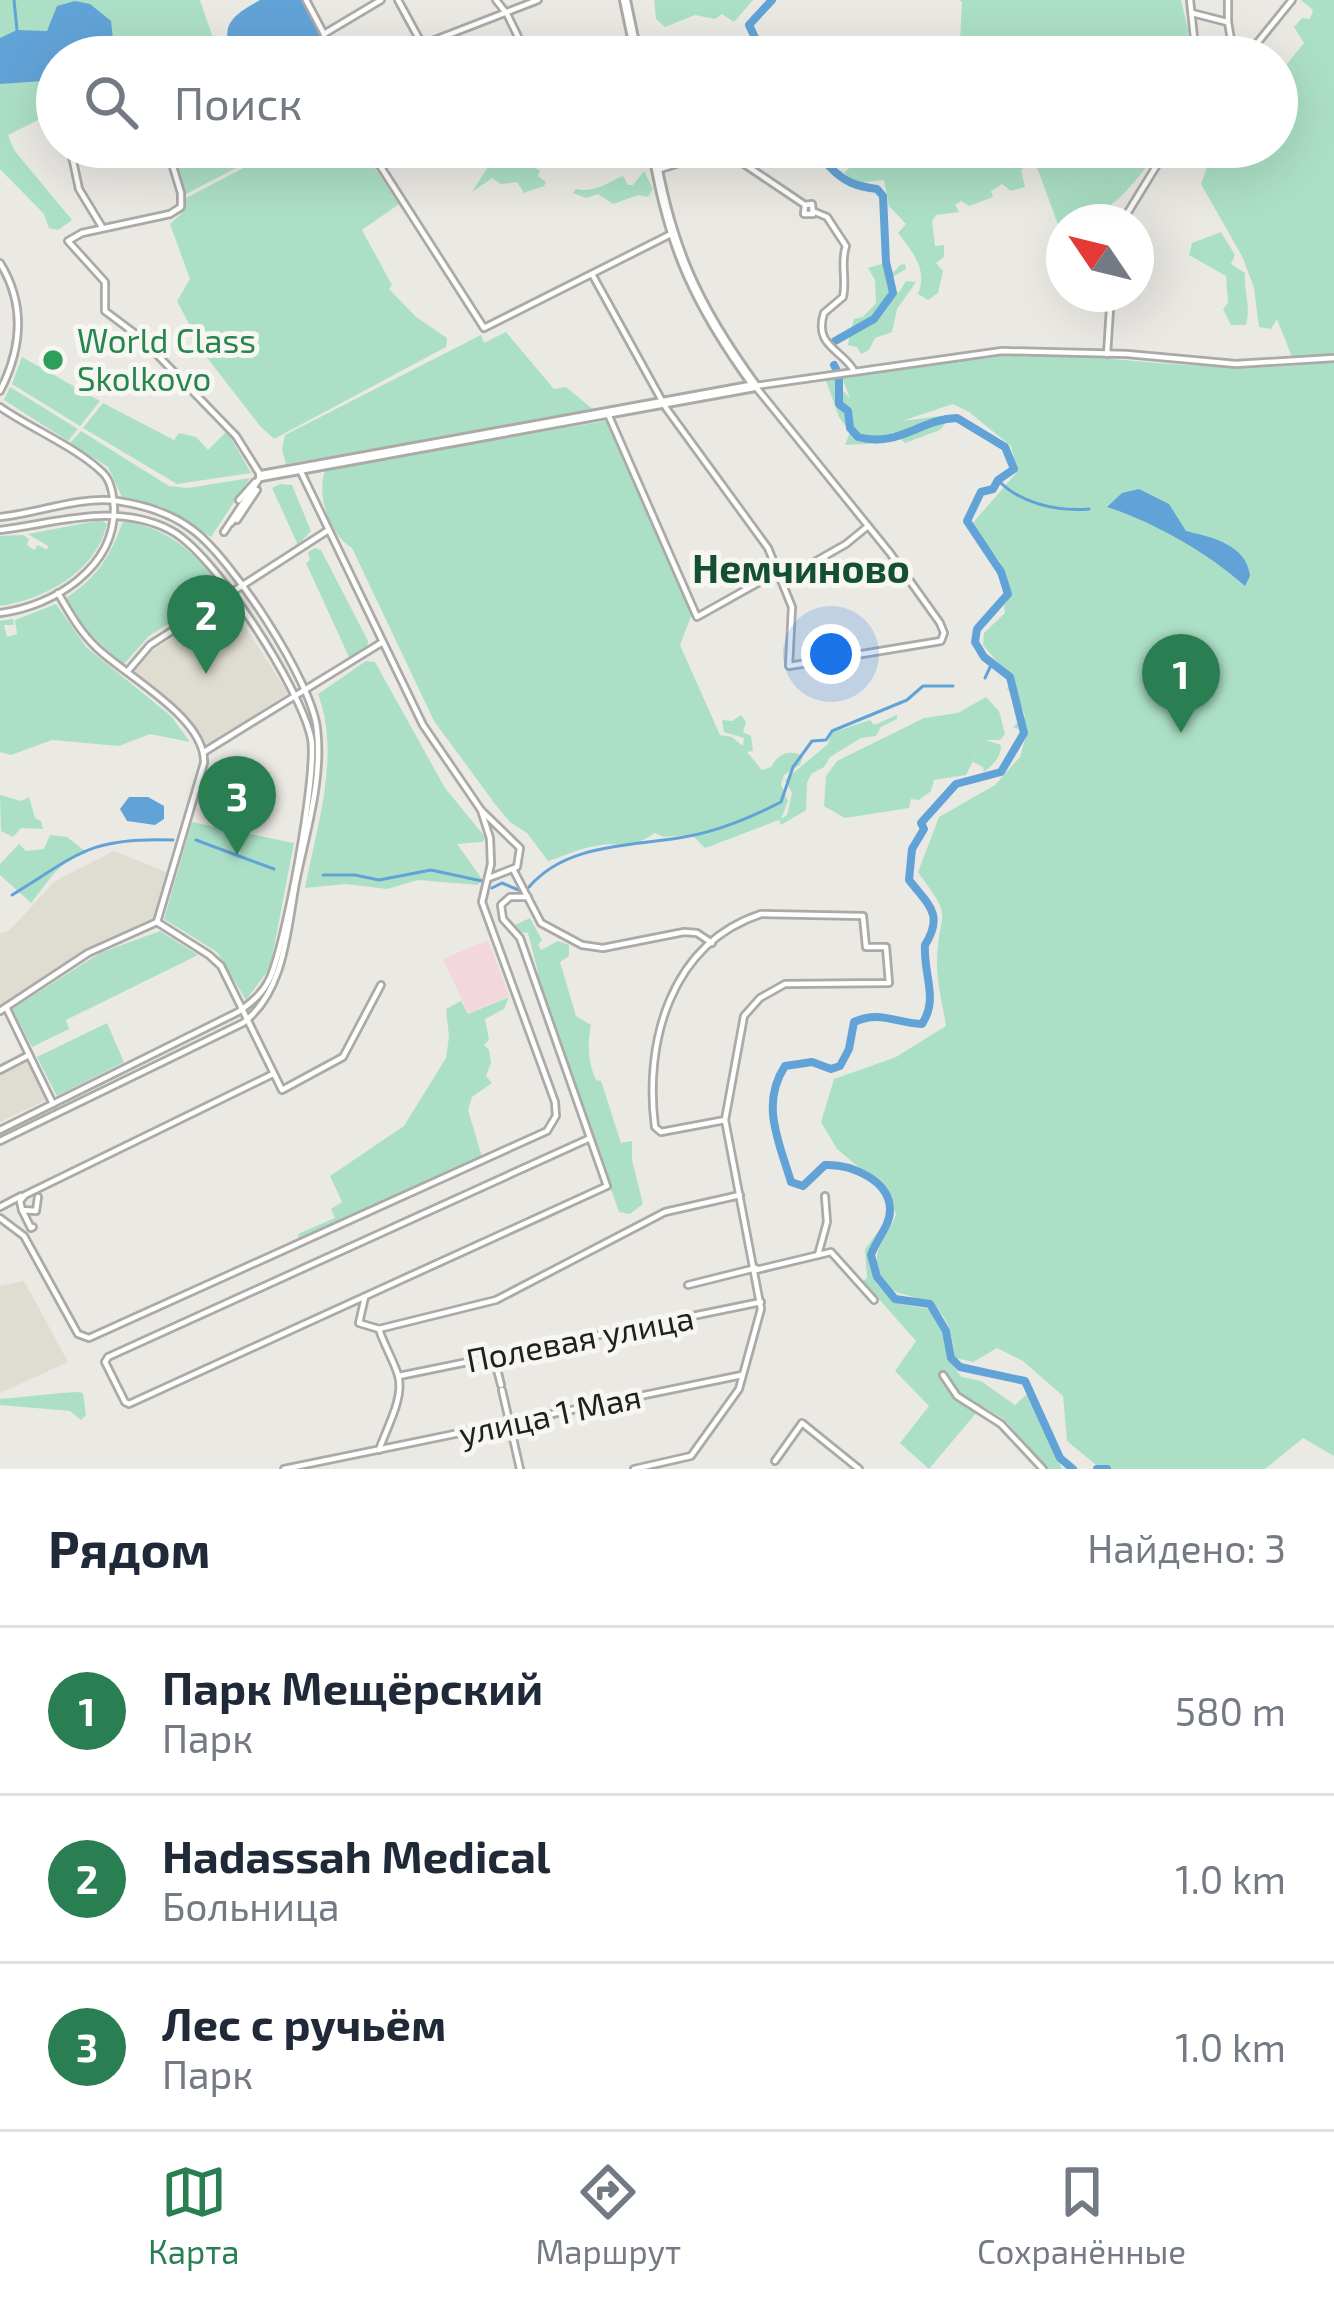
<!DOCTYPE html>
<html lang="ru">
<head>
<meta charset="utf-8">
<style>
	:root { --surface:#fff; --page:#f6f6f7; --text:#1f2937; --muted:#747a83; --line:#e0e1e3; --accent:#2a7f52 }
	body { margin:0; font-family:"Exo 2",sans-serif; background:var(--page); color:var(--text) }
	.compass { position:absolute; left:1046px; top:204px; width:108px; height:108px; border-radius:50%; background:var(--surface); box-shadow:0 12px 48px #0002; rotate:305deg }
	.you { position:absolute; left:831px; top:654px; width:42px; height:42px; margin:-30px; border:9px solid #fff; border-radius:50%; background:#1a73e8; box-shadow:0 0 0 18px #1a73e833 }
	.badge { display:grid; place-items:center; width:78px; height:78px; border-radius:50%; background:var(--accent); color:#fff; font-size:39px; font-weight:700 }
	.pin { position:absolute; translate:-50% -99px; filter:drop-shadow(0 3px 6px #0008) }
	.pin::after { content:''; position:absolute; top:63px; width:42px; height:36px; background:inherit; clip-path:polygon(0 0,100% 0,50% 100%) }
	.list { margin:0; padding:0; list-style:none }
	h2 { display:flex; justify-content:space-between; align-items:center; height:156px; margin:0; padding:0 48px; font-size:51px }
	h2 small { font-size:39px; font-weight:400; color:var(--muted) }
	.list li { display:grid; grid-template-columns:78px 1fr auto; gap:36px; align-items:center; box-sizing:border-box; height:168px; padding:0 48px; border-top:3px solid var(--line) }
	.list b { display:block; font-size:45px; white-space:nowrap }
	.list p { margin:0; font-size:39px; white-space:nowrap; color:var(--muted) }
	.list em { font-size:39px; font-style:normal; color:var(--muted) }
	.icon { flex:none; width:66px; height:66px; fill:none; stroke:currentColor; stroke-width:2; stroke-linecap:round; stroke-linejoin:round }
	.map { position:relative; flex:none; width:1334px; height:1469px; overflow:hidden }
	.search { position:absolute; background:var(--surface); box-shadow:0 12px 48px #0002; left:36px; right:36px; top:36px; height:132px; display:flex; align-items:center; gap:30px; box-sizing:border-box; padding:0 42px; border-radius:66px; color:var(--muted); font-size:45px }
	.sheet { height:660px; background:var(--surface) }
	nav { display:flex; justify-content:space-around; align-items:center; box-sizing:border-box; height:168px; border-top:3px solid var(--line); background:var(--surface); font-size:33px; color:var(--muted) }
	nav a { display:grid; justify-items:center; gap:6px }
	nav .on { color:var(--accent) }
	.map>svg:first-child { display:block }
</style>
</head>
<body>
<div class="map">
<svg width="1334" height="1469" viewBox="0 0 1334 1469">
	<rect width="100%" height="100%" fill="#eae9e4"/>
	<g fill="#dfddd1">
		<polygon points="229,602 288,693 208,745 172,703 134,672 149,653"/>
		<polygon points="114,851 171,874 157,919 144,928 94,945 0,1007 0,934 10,930 55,881"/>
		<polygon points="27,1060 48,1099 0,1122 0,1074"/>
		<polygon points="24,1281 68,1362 0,1393 0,1286"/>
	</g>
	<polygon fill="#f2d7dc" points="488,940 509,996 468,1013 443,959"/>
	<g fill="#ace0c6">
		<polygon points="0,0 200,0 214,41 226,57 57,57 57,131 42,118 8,135 14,150 72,220 58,230 49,228 44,214 0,169"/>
		<polygon points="654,0 753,0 734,22 722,14 715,19 695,15 665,27 656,19"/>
		<polygon points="959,0 1181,0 1188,30 1186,57 969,57 960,41 962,2"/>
		<path d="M1301,0H1334V1456L1303,1438L1265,1469H1101L1067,1441L1063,1396L1023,1361L997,1348L973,1362L955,1358C953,1340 950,1320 935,1307C915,1289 874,1303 877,1256C878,1243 892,1228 896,1214L888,1192L837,1149L821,1122L834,1079L896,1057L946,1026C943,1005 936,981 937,959C940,905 954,922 918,872L939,817L995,785L1020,757L1027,732L1013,727L1025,716L1018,697L1007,689L1012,679L983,645L984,633L1005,613L1004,606L1011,595L1000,562L972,524L1017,472L1011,446L969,412L953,404L902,421L940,416L946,423L940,430L905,443L893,432L886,443L845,445L850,432L839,417L825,378L838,377L842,390L850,398L841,375C895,367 952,354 1006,354C1105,353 1202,374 1300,365L1301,356L1292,357L1277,319L1271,329L1259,327L1254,288L1243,258L1201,184L1214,147H1277V76L1304,43L1294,27L1302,18L1310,19L1313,10Z"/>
		<polygon points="168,147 277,147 184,195"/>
		<polygon points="284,147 369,147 373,154 368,158 399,204 362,230 392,285 389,289 416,317 447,338 446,347 274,439 260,426 187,332 189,324 177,301 190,279 170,224 181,214 186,198"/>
		<path d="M592,147H604L609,153L607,161L599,167C578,164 552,158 534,167L540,171L538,176L546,182L544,186L524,193L517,182L501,184L492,178L472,192L496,154L513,151L545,155Z"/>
		<path d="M852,147H1017L1028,165L1021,170L1025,187L1011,191L1002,184L991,191L993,197L969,206L961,201L955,205L959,212L936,215L932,221L935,246L944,245V257L936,263L943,271L938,293L928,300L918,294C928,270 913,252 898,233L906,224L889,206L884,180L855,183L844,173L859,159Z"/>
		<path d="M1024,147H1162C1137,178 1110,222 1064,222L1060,230L1038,170Z"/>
		<path d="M644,171L653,189L648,197L638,195L613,204L598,194L586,198L573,193L576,189C597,193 605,183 623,176L628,185H633Z"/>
		<path d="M1221,232L1235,255L1231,264L1245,273C1244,294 1251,303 1246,325H1231L1223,309L1228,303L1226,276L1189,255L1192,243Z"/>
		<path d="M885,263L894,272L900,265L905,264L906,269L886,281L889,293L899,292L906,281L916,282L897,309L892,332L875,338L869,350L861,354L857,347L848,345C848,343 853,322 854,319L863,317L876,303L875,280L868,268Z"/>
		<polygon points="506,332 554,389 566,387 595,411 286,464 282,450 285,435 481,335 484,343"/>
		<polygon points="22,357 100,401 80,426 12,384"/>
		<polygon points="10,387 78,429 68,441 4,400"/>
		<polygon points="103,403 174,440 179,433 196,437 208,450 227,431 251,473 177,484 83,428"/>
		<path d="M606,421L692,614L680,645L720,735L732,737L743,746L744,738L724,732L722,720L732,721L741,715L746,722L743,732L751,736L753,751L747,752L762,770L771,767C778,754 789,749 803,756L800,765L784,775L781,784L788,801L781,819L787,815L792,793L785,780L828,744L831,733L870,720L874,725L897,715V719L881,727L876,736L861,738L830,757L824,767L811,774L807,783L806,810L781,825L779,820L705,848L692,835L664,837L655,833C621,854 628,840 596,846C579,848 563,857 548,861L527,833L510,822L495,804L434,721L352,548C329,534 315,493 326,468Z"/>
		<polygon points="81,431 169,486 188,488 250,478 211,537 160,506 122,497 108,467 70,443"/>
		<polygon points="280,484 292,485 311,531 298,545 272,488"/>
		<path d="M102,520L107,524C96,572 45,599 0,606V536L23,535L29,539L27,545L34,550L38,545L47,550L48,546L28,534Z"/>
		<path d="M123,521C169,528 197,553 221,590L149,636L123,665L86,630L66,598C98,577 111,555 123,521Z"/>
		<polygon points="315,548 321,550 368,641 367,648 349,657 306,563 310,560 308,552"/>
		<polygon points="56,604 86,647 171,716 190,742 150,734 119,746 52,740 11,755 0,752 0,621 13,619 14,625 4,625 7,637 17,634 15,620"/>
		<path d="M366,661L375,662L445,788L486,838L482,842L457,844L482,879L478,885L418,880L387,889L346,884L305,888C317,825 341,755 318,694Z"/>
		<path d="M986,697L999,711L1005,734L1000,740H986L1001,745C1001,757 994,764 984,772L983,767L973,762L979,749L966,775L934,780L931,791L919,800L911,799L909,808L845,818L824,806L826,776L837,761L924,718L958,713Z"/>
		<polygon points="0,795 21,801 29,797 35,818 41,821 43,829 21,828 13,837 1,831"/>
		<polygon points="192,822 294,843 270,968 246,1000 217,952 164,919"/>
		<polygon points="50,835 67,837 87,853 70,859 55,872 31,903 0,875 0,864 19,844 26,851 44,849"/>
		<path d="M530,918L542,940L538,945L541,950L558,941L569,945V956L560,962L576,1016L591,1025C587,1045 588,1062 596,1080L601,1081L621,1143L632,1141V1160L643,1204L630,1214L619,1212L535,976L538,972L528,933L519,932L515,925Z"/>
		<polygon points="160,931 198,955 66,1020 69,1029 32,1047 12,1009 100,953"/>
		<polygon points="509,997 504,1009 485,1019 489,1040 484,1045 489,1050 491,1063 486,1076 492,1083 472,1097 468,1110 482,1157 299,1242 298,1234 335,1218 331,1209 342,1202 330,1176 404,1126 446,1058 449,1037 446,1009 461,1001 468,1014"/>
		<polygon points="107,1023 124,1062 57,1096 37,1057"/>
		<path d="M884,1224L870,1254L877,1284L897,1303L933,1310C948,1332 943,1357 962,1377L981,1381L1015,1405L1026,1395L1033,1397L1062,1469H1048L1004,1419L982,1406L929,1469L900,1443L929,1406L895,1371L916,1341L863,1281L867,1278L865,1249Z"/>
		<path d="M79,1392L83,1393L86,1415L81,1420L70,1411L0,1405V1399C26,1397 52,1393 79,1392Z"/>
	</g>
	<g fill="#62a3d7">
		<path d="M260,0H303L319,35L320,54L234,57C218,25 232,16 260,0Z"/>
		<polygon points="75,1 90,4 111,21 115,57 57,57 57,80 0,84 0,38 17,30 47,31 57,6"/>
		<path d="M1139,489L1169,504L1186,531C1212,537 1247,545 1250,576L1245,586C1208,553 1154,522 1107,507L1122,493Z"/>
		<polygon points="129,797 148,797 164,806 164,819 155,825 127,821 120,809"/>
	</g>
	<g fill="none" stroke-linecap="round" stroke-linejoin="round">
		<g stroke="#62a3d7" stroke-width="3">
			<polyline points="14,0 17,30"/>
			<path d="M998,480C1019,503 1058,512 1089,509"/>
			<polyline points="985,678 992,663"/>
			<polyline points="196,840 274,869"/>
			<polyline points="323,875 355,875 379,880 431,870 482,881"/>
			<path d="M529,887C567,843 629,847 684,837C715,832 752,817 781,802L793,767L812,741L826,740L832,731L907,700L923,686H953"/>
			<polyline points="492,888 502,883 521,891"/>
			<path d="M12,895C79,854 89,837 173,840"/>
		</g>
		<g stroke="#62a3d7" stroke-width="8">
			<polyline points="764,57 749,25 772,0"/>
			<path d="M833,147L829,166C845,183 856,186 877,189L883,196L886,262L893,293L874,319L835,341"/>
			<path d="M834,365L839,375V404L848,411L850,428L858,437C899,448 920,419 957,418L1005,447L1014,469L998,480L993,489L981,492L967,521L1001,572L1008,594L977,629L975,642L984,657L1010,677L1024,733L1001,772L956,784L921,823L924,829L912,849L909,880C929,905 944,915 925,945C923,974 939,998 922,1024C895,1023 880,1010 854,1022L849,1049L840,1066L831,1069L812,1062L785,1066C760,1104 779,1142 791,1182L803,1186L825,1165C851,1164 890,1180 890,1210C890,1226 876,1240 871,1255L877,1277L895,1299L930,1304L946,1331L951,1358L960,1367L1025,1381L1060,1458L1073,1469"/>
			<polyline points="1097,1469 1107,1469"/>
		</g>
		<defs>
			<g id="minor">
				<polyline points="306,0 324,34 325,57"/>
				<polyline points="398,0 429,57"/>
				<polyline points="496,0 507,14 528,57"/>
				<polyline points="1190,0 1196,57"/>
				<polyline points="1228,0 1228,22 1234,57"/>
				<polyline points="1192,13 1227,22"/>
				<polyline points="324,34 381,0"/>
				<polyline points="422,45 538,0"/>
				<polyline points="784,57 788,53"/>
				<polyline points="1246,57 1292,0"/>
				<polyline points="70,147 79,189 102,227"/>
				<polyline points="167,147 181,193 181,207 170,214 82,233 68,241 105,282 105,311 141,338 236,436 261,476 224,532"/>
				<polyline points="376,147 377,161 484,328 671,234"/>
				<path d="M478,147C490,154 551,151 567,147"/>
				<polyline points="719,147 805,205 812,204 813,214 804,214 805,205"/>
				<polyline points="657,170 729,147"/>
				<path d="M815,212L827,217L846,246C840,263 847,279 843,297L824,313C814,345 839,348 853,369"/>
				<polyline points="1122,222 1168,147"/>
				<path d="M0,263C26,305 22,348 0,391"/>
				<polyline points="592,274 666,408 768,548 792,607 789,666 941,641 944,633 940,623 890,553 755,386"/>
				<polyline points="1107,354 1111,294"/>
				<polyline points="755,386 1002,351 1127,354 1236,364 1334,358"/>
				<path d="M0,407C30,428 78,448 103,473C112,482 113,496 114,508C115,568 54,606 0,613"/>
				<polyline points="608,414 697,617 779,571"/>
				<polyline points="301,472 423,725 481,810 520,848 517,867 489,878"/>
				<polyline points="239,500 255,482"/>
				<path d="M0,517C38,513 80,496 117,501C145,505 171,513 193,530C232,559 312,681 317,729C323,780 306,832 296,882C287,930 285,991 243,1023L0,1141"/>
				<polyline points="237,520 257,490"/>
				<polyline points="231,523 255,489"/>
				<path d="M0,530C57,523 115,502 170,530C214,552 301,689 311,738C318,772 285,948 269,980C262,994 251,1003 238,1012L0,1130"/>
				<polyline points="783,580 846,544 868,526"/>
				<path d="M58,593C69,612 80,632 97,648C126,676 206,718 204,763L157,922"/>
				<polyline points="127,672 150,645 327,531"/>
				<polyline points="204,752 381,643"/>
				<polyline points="514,871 541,923 582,945 603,948 684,932 697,933 712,943"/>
				<polyline points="528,897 510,897 501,905 503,919 520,938 607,1186 129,1404 125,1402 105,1362 108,1357 588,1139"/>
				<polyline points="157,922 209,955 221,966 282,1090 343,1057 381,985"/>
				<polyline points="6,1007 53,1104"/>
				<polyline points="0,1011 88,953 157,922"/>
				<polyline points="0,1070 29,1055"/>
				<polyline points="38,1197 36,1211 22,1210 20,1201 25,1195 273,1074"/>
				<polyline points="0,1207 21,1196"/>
				<polyline points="22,1210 31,1228 33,1227"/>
				<polyline points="0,1218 24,1236 78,1334 89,1338 547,1131 556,1116 555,1102 482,902 491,864 490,838 481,810"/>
				<polyline points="818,1255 827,1222 825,1196"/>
				<polyline points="756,1270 831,1252 874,1300"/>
				<polyline points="688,1285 756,1268"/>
				<path d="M365,1297L359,1323L379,1329C384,1345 393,1359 398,1375C405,1397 386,1429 379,1450"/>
				<polyline points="379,1329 496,1300 665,1212 740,1195"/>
				<polyline points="494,1357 501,1385"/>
				<polyline points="943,1375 957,1396 1001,1424 1043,1469"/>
				<polyline points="399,1376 761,1302"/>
				<polyline points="502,1390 520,1469"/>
				<polyline points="775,1461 802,1423 859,1469"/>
				<polyline points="284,1469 742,1375"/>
				<path d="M634,1469L691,1456L739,1389L761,1309L725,1120L744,1016L760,998L785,984L889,983L886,947H866L863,916L761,914C670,944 644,1043 655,1127L661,1132L725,1120"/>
			</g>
			<g id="tertiary">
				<polyline points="625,0 637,57"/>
				<path d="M261,476L755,386C696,305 669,246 653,147"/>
			</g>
		</defs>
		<use href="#minor" stroke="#abaaa6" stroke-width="10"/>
		<use href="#tertiary" stroke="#abaaa6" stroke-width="14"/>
		<use href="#minor" stroke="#fff" stroke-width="4.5"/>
		<use href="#tertiary" stroke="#fff" stroke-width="8"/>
	</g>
	<circle fill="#2e9e5b" stroke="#f7f6f2" stroke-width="4.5" cx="53" cy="360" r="12"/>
	<g text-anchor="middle" stroke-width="10" stroke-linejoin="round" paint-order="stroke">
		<g font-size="33" fill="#27864d" stroke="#f7f6f2" text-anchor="start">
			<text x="77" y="353">World Class<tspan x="77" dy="38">Skolkovo</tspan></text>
		</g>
		<g font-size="33" fill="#20201e" stroke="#f7f6f2">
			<text transform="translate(580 1339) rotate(-11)" y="12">Полевая улица</text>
			<text transform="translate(550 1415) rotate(-12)" y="12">улица 1 Мая</text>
		</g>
		<g font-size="39" font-weight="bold" fill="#134f30" stroke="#f7f6f2">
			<text x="801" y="583">Немчиново</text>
		</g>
	</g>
</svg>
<svg class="compass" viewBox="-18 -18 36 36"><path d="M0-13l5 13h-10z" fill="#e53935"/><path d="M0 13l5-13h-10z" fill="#747a83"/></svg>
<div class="you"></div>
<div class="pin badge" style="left:1181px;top:733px">1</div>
<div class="pin badge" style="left:206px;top:674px">2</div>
<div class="pin badge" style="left:237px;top:855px">3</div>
<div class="search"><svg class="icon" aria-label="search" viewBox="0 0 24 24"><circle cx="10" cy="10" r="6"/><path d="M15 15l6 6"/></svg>Поиск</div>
</div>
<section class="sheet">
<h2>Рядом<small>Найдено: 3</small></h2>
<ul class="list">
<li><span class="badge">1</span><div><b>Парк Мещёрский</b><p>Парк</p></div><em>580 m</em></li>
<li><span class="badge">2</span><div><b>Hadassah Medical</b><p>Больница</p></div><em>1.0 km</em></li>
<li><span class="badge">3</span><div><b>Лес с ручьём</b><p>Парк</p></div><em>1.0 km</em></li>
</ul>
</section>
<nav>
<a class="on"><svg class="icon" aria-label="map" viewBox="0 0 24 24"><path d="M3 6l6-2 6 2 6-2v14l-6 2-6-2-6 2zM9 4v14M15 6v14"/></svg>Карта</a>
<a><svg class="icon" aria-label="directions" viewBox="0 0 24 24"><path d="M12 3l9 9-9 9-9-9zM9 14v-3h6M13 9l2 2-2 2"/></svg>Маршрут</a>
<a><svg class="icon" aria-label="saved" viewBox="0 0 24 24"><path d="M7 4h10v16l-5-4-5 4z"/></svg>Сохранённые</a>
</nav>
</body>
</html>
